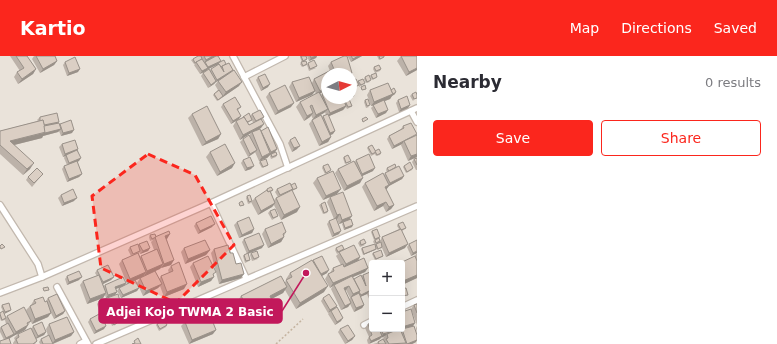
<!DOCTYPE html>
<html lang="en">
<head>
<meta charset="utf-8">
<style>
	:root { --surface:#fff; --page:#f2f2f3; --text:#2b2b33; --muted:#7c7c81; --line:#e1e1e2; --accent:#fb261d }
	body { margin:0; font-family:"DejaVu Sans",sans-serif; background:var(--page); color:var(--text) }
	.controls { position:absolute; right:12px; bottom:12px; display:grid; overflow:hidden; border-radius:4px; box-shadow:0 4px 16px #0002 }
	.controls button { width:36px; height:36px; display:grid; place-items:center; padding:0; border:0; border-bottom:1px solid var(--line); background:var(--surface); color:var(--text); font:20px sans-serif }
	.compass { position:absolute; left:321px; top:12px; width:36px; height:36px; border-radius:50%; background:var(--surface); box-shadow:0 4px 16px #0002; rotate:84deg }
	.list { margin:0; padding:0; list-style:none }
	h2 { display:flex; justify-content:space-between; align-items:center; height:52px; margin:0; padding:0 16px; font-size:17px }
	h2 small { font-size:13px; font-weight:400; color:var(--muted) }
	.actions { display:flex; gap:8px; padding:12px 16px }
	.actions a { flex:1; padding:9px 0; border:1px solid var(--accent); border-radius:4px; text-align:center; font-size:14px; color:var(--accent) }
	.actions .main { background:var(--accent); color:#fff }
	.map { position:relative; flex:none; width:417px; height:288px; overflow:hidden }
	header { display:flex; align-items:center; gap:24px; box-sizing:border-box; height:56px; padding:0 20px; background:var(--accent); color:#fff }
	header strong { font-size:19px }
	nav { display:flex; gap:22px; margin-inline-start:auto; font-size:14px }
	main { display:flex }
	aside { flex:1; background:var(--surface) }
	.map>svg:first-child { display:block }
</style>
</head>
<body>
<header>
<strong>Kartio</strong>
<nav><a>Map</a><a>Directions</a><a>Saved</a></nav>
</header>
<main>
<div class="map">
<svg width="417" height="288" viewBox="0 0 417 288">
	<rect width="100%" height="100%" fill="#f6f2ec"/>
	<path fill="#eae3da" fill-rule="evenodd" d="M0,0H417V288H0ZM327,18H351V42H327ZM372,207H402V273H372Z"/>
	<g fill="none" stroke-linecap="round" stroke-linejoin="round">
		<defs>
			<g id="street">
				<polyline points="233,0 280,88 288,112"/>
				<polyline points="244,21 285,0"/>
				<polyline points="411,55 417,66"/>
				<polyline points="211,147 246,222"/>
				<polyline points="0,149 38,208 42,221"/>
				<polyline points="57,231 88,288"/>
				<polyline points="0,237 42,221 211,147 417,52"/>
				<polyline points="402,251 417,244"/>
				<polyline points="364,269 372,265"/>
				<polyline points="80,288 86,285"/>
				<polyline points="96,288 417,150"/>
			</g>
		</defs>
		<use href="#street" stroke="#c2b8ae" stroke-width="8"/>
		<polyline stroke="#c4b39f" stroke-width="1.5" stroke-dasharray="2 2" stroke-linecap="butt" points="276,288 303,263"/>
		<use href="#street" stroke="#fff" stroke-width="5.5"/>
	</g>
	<g fill="#bcb2a9" fill-rule="evenodd">
		<polygon points="10,0 27,0 36,13 33,18 18,28 14,21 17,16 20,15"/>
		<polygon points="34,0 55,0 57,5 54,9 40,17 32,3"/>
		<polygon points="198,0 218,0 219,7 226,8 233,14 231,16 239,30 223,41 217,45 213,39 218,34 215,29 218,25 216,26 214,28 208,32 201,20 203,17 210,14 211,13 218,8 200,18 194,9 195,8 194,8 191,4 193,3"/>
		<polygon points="300,0 306,0 307,3 306,4 303,6 316,12 309,15 307,9 302,11 300,8 302,6 300,1"/>
		<polygon points="307,0 317,0 316,2 309,5"/>
		<polygon points="348,0 362,0 351,6 348,1"/>
		<polygon points="377,0 384,0 384,1 383,2 379,4"/>
		<polygon points="401,0 417,0 417,14 406,20 397,5"/>
		<polygon points="65,6 78,16 67,20 63,9"/>
		<path d="M331,6L352,17L351,19V18H327L320,38L321,40L322,38L345,46V45L352,50L351,51L347,53L346,51L343,54L329,60L333,78L330,79L331,81L328,86L319,90L309,68L312,64L313,63L311,59L310,61L304,65L296,51L300,46L316,38L315,35L312,39L296,46L289,31L292,26L312,27L314,23L330,15L328,10ZM325,56L326,59L323,60L322,61L316,62Z"/>
		<polygon points="374,11 381,13 380,15 375,17 373,13"/>
		<polygon points="371,19 376,22 372,24 370,20"/>
		<polygon points="258,21 268,31 261,35 256,24"/>
		<polygon points="365,21 370,26 366,27 364,23"/>
		<polygon points="351,25 358,26 358,25 365,27 364,28 359,31 359,29 352,33 351,31"/>
		<polygon points="370,34 391,34 395,38 392,40 390,43 385,45 386,57 376,62 371,52 373,50 371,50 367,39"/>
		<polygon points="269,37 291,51 275,59 266,41"/>
		<polygon points="412,38 417,39 413,45 410,40"/>
		<polygon points="365,44 369,51 366,52 364,46"/>
		<polygon points="398,44 408,52 399,56 396,47"/>
		<polygon points="223,48 241,51 238,54 239,63 231,68 221,51"/>
		<polygon points="192,58 221,78 218,83 202,90 188,62"/>
		<path d="M252,58L264,61L262,64L261,72L257,74L261,75L277,93L275,96L277,99L276,101L271,103L270,100L271,98L267,102L259,105L255,96L254,97L248,101L240,86L243,83L249,80L251,77L240,84L233,70L236,65L242,62L243,61L250,60ZM252,64L253,67L249,69L248,67Z"/>
		<polygon points="40,61 58,67 59,68 60,68 72,77 61,80 59,75 58,76 43,80 42,82 14,89 30,113 23,119 0,98 0,75 38,65 37,64"/>
		<polygon points="403,70 417,101 408,105 401,89 402,88 392,93 387,83 389,80 401,73"/>
		<polygon points="290,84 297,93 292,96 288,87"/>
		<polygon points="62,88 78,93 78,94 79,105 77,106 82,118 79,121 67,126 62,113 64,110 67,109 64,102 65,100 63,101 59,91"/>
		<polygon points="368,91 375,95 381,97 380,99 376,100 375,98 371,100 367,92"/>
		<polygon points="210,96 232,112 217,120 206,101"/>
		<polygon points="344,101 351,105 350,106 345,108 343,102"/>
		<polygon points="417,102 417,114 416,114 412,106 414,103"/>
		<polygon points="243,104 251,113 245,115 241,107"/>
		<polygon points="356,104 373,115 362,120 360,127 344,135 335,117 338,113 355,106"/>
		<polygon points="260,105 268,109 267,110 262,112 259,107"/>
		<polygon points="323,110 331,114 329,116 325,118 322,112"/>
		<polygon points="404,110 413,112 412,114 406,117 403,111"/>
		<polygon points="396,111 404,120 402,123 389,130 386,133 394,149 391,153 386,156 383,150 374,155 362,131 365,127 384,119 385,117 387,116 386,114 387,112"/>
		<polygon points="43,118 32,131 26,124 28,121"/>
		<polygon points="317,122 337,138 323,144 313,127"/>
		<polygon points="291,129 297,132 296,133 292,135 297,156 281,164 274,149 272,151 258,159 251,146 255,142 266,135 267,133 273,134 271,136 274,144 276,142 278,141 275,136 277,133"/>
		<polygon points="61,139 74,145 62,150 58,142"/>
		<polygon points="247,140 251,147 248,148 246,142"/>
		<polygon points="330,141 349,164 352,171 344,174 342,168 343,167 339,168 337,163 336,163 339,178 332,181 327,168 329,165 334,163 327,146"/>
		<polygon points="321,148 328,155 327,157 323,158 319,149"/>
		<polygon points="270,155 278,160 277,161 272,164 268,157"/>
		<polygon points="237,166 254,173 252,177 239,182 234,169"/>
		<polygon points="196,167 212,171 198,178 194,170"/>
		<polygon points="398,168 406,172 405,173 402,175 405,192 386,201 382,192 377,194 376,193 375,194 363,199 361,193 362,192 375,188 373,186 374,184 371,176 372,175 379,182 380,185 382,181 399,173 397,170"/>
		<polygon points="265,173 286,176 284,180 284,181 281,186 268,192 262,178"/>
		<polygon points="150,179 167,183 171,209 161,212 155,215 159,223 161,220 169,217 168,214 171,210 184,233 164,241 160,230 158,232 143,240 137,227 140,222 155,215 144,220 144,219 143,221 127,228 119,208 122,204 131,200 128,194 130,191 138,190 139,188 150,192 148,195 140,198 140,196 139,198 140,201 141,200 154,194 151,186 153,184 150,185 149,181"/>
		<polygon points="244,183 262,192 248,198 250,204 249,205 245,207 243,200 244,199 247,198 242,186"/>
		<polygon points="360,185 365,189 360,191 358,187"/>
		<polygon points="409,188 417,197 411,200 407,191"/>
		<polygon points="184,192 210,194 206,199 185,208 181,196"/>
		<path d="M336,192L344,193L360,201L358,205L368,212L365,216L353,221L354,223L361,220L363,219L370,217L372,214V244L370,245L367,238L360,241L364,249L362,252L354,256L350,248L348,251L341,254L331,233L333,230L330,232L325,223L328,218L330,217L333,212L341,209L336,200L339,197L337,198L335,194ZM346,234L350,242L349,243L345,235Z"/>
		<polygon points="214,193 230,197 236,208 241,222 219,228 211,197"/>
		<polygon points="251,197 258,203 252,205 250,199"/>
		<polygon points="373,197 383,200 382,201 375,204 372,198"/>
		<polygon points="417,197 417,222 402,229 402,207 414,201 416,198"/>
		<polygon points="313,204 327,217 322,220 324,236 296,253 285,234 283,237 271,243 270,254 261,259 257,251 243,258 237,246 241,240 284,227 287,224 286,223 290,217 313,205"/>
		<polygon points="193,207 214,219 211,225 198,231 190,211"/>
		<polygon points="97,214 114,221 111,224 103,228 104,230 105,229 126,227 124,230 139,232 137,235 121,242 117,235 119,232 122,230 116,233 117,236 115,239 106,242 105,239 103,242 87,248 80,229 83,225 97,220 95,217"/>
		<polygon points="67,220 79,224 67,229 65,223"/>
		<polygon points="48,242 65,255 63,258 54,263 51,257 48,261 32,268 26,254 31,249 34,244 45,246 46,245"/>
		<polygon points="323,242 337,250 334,253 341,265 335,269 328,258 330,255 328,257 321,245"/>
		<polygon points="99,245 120,245 126,248 124,250 120,251 119,252 101,258 104,273 94,278 88,266 90,263 100,258 97,248"/>
		<polygon points="417,248 417,269 411,253 414,249"/>
		<polygon points="2,249 10,255 4,258 6,262 7,260 31,265 25,274 13,280 12,281 9,283 4,284 0,276 0,272 1,271 6,268 5,264 1,265 0,262 0,257 3,255 1,251"/>
		<polygon points="134,251 146,254 144,257 134,261 131,254"/>
		<polygon points="402,256 413,270 417,279 416,286 412,288 373,288 377,287 378,286 384,285 383,282 385,280 381,281 380,283 368,288 367,284 369,281 365,272 368,268 372,273 402,273"/>
		<polygon points="179,258 199,259 180,267 177,261"/>
		<polygon points="112,265 117,267 116,268 112,270 111,267"/>
		<polygon points="185,266 194,266 213,278 189,288 181,270"/>
		<polygon points="49,268 74,276 71,280 53,288 40,288 39,286 41,283 48,280 46,273"/>
		<polygon points="157,268 167,269 166,271 159,275 156,269"/>
		<polygon points="33,270 46,276 44,279 36,283 37,285 35,288 13,288 13,287 15,284 14,282 18,278 31,273"/>
		<polygon points="417,270 417,277 416,272"/>
		<polygon points="340,273 355,280 352,284 345,288 338,276"/>
	</g>
	<g fill="#999189">
		<polygon points="213,0 216,0 204,7 206,4"/>
		<polygon points="316,0 317,0 316,2 309,5 311,2"/>
		<polygon points="358,0 362,0 351,6 353,3"/>
		<polygon points="57,5 54,9 40,17 43,13"/>
		<polygon points="221,5 219,8 206,14 208,11"/>
		<polygon points="208,12 206,15 200,18 202,15"/>
		<polygon points="417,12 417,14 406,20 409,16"/>
		<polygon points="36,13 33,18 18,28 22,23"/>
		<polygon points="80,13 78,16 67,20 69,17"/>
		<polygon points="233,14 230,17 216,26 214,28 208,32 211,29 215,26 217,24"/>
		<polygon points="242,26 239,30 223,41 217,45 223,40 226,36"/>
		<polygon points="270,28 268,31 261,35 263,32"/>
		<polygon points="327,31 327,34 317,39 320,35"/>
		<polygon points="315,35 312,39 296,46 299,42"/>
		<polygon points="396,36 395,38 392,40 390,43 374,49 373,49 371,50 374,46"/>
		<polygon points="294,47 291,51 275,59 278,55"/>
		<polygon points="410,49 408,52 399,56 401,53"/>
		<polygon points="346,50 343,54 327,61 330,57"/>
		<polygon points="328,53 324,57 313,63 316,59"/>
		<polygon points="388,54 386,57 376,62 378,58"/>
		<polygon points="313,57 310,61 304,65 307,60"/>
		<polygon points="241,60 239,63 231,68 233,65"/>
		<polygon points="59,66 57,69 43,72 42,70"/>
		<polygon points="264,68 261,72 252,77 252,76 251,77 240,84 243,79"/>
		<polygon points="61,73 58,76 43,80 42,82 6,91 10,85"/>
		<polygon points="74,74 72,77 61,80 63,77"/>
		<polygon points="335,75 333,78 328,80 330,77"/>
		<polygon points="221,78 218,83 202,90 206,86"/>
		<polygon points="331,81 328,86 319,90 322,86"/>
		<polygon points="404,85 402,88 392,93 394,90"/>
		<polygon points="300,90 297,93 292,96 294,92"/>
		<polygon points="78,93 76,96 63,101 65,98"/>
		<polygon points="277,93 275,96 270,99 267,102 259,105 262,101 269,98 271,96"/>
		<polygon points="257,94 254,97 248,101 250,98"/>
		<polygon points="417,98 417,101 408,105 411,100"/>
		<polygon points="81,102 79,105 67,110 69,107"/>
		<polygon points="34,107 30,113 23,119 27,113"/>
		<polygon points="235,107 232,112 217,120 220,116"/>
		<polygon points="254,110 251,113 245,115 247,112"/>
		<polygon points="375,112 373,115 360,121 362,118"/>
		<polygon points="82,118 79,121 67,126 69,123"/>
		<polygon points="404,120 402,123 389,130 386,134 385,131 388,130 390,127"/>
		<polygon points="363,122 360,127 344,135 347,130"/>
		<polygon points="341,133 337,138 323,144 326,140"/>
		<polygon points="77,142 74,145 62,150 64,147"/>
		<polygon points="386,146 383,150 374,155 377,150"/>
		<polygon points="275,147 272,151 258,159 261,155"/>
		<polygon points="394,149 391,153 386,156 389,151"/>
		<polygon points="300,151 297,156 281,164 284,159"/>
		<polygon points="340,158 337,163 334,164 337,159"/>
		<polygon points="352,160 349,164 339,168 342,164"/>
		<polygon points="215,168 212,171 198,178 200,175"/>
		<polygon points="353,169 352,171 344,174 345,172"/>
		<polygon points="254,173 252,177 239,182 242,179"/>
		<polygon points="341,175 339,178 332,181 334,178"/>
		<polygon points="170,178 167,183 162,185 165,180"/>
		<polygon points="284,181 281,186 268,192 271,188"/>
		<polygon points="408,188 405,192 386,201 389,197"/>
		<polygon points="264,189 262,192 247,198 249,195"/>
		<polygon points="150,192 148,195 140,198 143,195"/>
		<polygon points="376,193 375,194 363,199 364,198"/>
		<polygon points="210,194 206,199 185,208 188,203"/>
		<polygon points="417,195 417,197 411,200 413,197"/>
		<polygon points="360,201 357,206 342,213 346,208"/>
		<polygon points="174,204 171,209 161,212 164,208"/>
		<polygon points="163,208 160,213 144,220 147,215"/>
		<polygon points="368,212 365,216 334,229 333,230 330,232 333,227"/>
		<polygon points="329,214 327,217 318,222 320,219"/>
		<polygon points="146,216 143,221 127,228 130,223"/>
		<polygon points="244,218 241,222 219,228 222,224"/>
		<polygon points="417,219 417,222 402,229 402,227 403,225"/>
		<polygon points="82,221 79,224 67,229 69,226"/>
		<polygon points="114,221 111,224 101,229 103,226"/>
		<polygon points="214,221 211,225 198,231 201,226"/>
		<polygon points="126,227 124,230 113,234 115,231"/>
		<polygon points="162,228 158,232 143,240 146,235"/>
		<polygon points="187,228 184,233 164,241 167,236"/>
		<polygon points="328,230 324,236 296,253 300,247"/>
		<polygon points="349,230 346,234 341,237 344,232"/>
		<polygon points="287,231 283,237 266,246 270,240"/>
		<polygon points="139,232 137,235 121,242 123,239"/>
		<polygon points="360,235 357,239 351,241 353,238"/>
		<polygon points="369,235 367,238 358,242 361,239"/>
		<polygon points="117,236 115,239 106,242 108,239"/>
		<polygon points="106,237 103,242 87,248 90,243"/>
		<polygon points="261,245 257,251 243,258 248,252"/>
		<polygon points="351,247 348,251 341,254 345,250"/>
		<polygon points="274,248 270,254 261,259 265,253"/>
		<polygon points="121,249 119,252 100,258 102,255"/>
		<polygon points="364,249 362,252 354,256 356,252"/>
		<polygon points="337,250 334,253 328,257 330,254"/>
		<polygon points="11,254 10,255 4,258 5,256"/>
		<polygon points="146,254 144,257 134,261 137,258"/>
		<polygon points="65,255 63,258 54,263 56,260"/>
		<polygon points="201,256 199,259 180,267 182,264"/>
		<polygon points="51,257 48,261 32,268 35,263"/>
		<polygon points="343,262 341,265 335,269 337,266"/>
		<polygon points="415,267 413,270 400,274 401,273 402,273 402,271"/>
		<polygon points="28,269 25,274 4,285 6,282 14,278 16,276"/>
		<polygon points="106,270 104,273 94,278 96,275"/>
		<polygon points="216,274 213,278 189,288 192,284"/>
		<polygon points="46,276 44,279 35,283 38,280"/>
		<polygon points="74,276 71,280 52,288 55,284"/>
		<polygon points="383,278 387,278 385,280 381,282"/>
		<polygon points="355,280 352,284 345,288 348,285"/>
		<polygon points="382,280 380,283 369,288 371,285"/>
		<polygon points="417,284 416,286 412,288 407,288"/>
	</g>
	<g fill="#dbcfc4" stroke="#999189">
		<polygon points="16,0 27,0 36,13 22,23 17,16 24,12"/>
		<polygon points="36,0 55,0 57,5 43,13"/>
		<polygon points="198,0 201,0 202,3 195,7 193,3"/>
		<polygon points="204,0 213,0 206,4"/>
		<polygon points="216,0 218,0 221,5 208,11 205,6"/>
		<polygon points="301,0 306,0 307,3 303,5"/>
		<polygon points="310,0 316,0 311,2"/>
		<polygon points="344,0 347,0 352,17 350,18 336,18 331,6"/>
		<polygon points="351,0 358,0 353,3"/>
		<polygon points="379,0 384,0 384,1 380,3"/>
		<polygon points="401,0 417,0 417,12 409,16"/>
		<polygon points="75,1 80,13 69,17 65,6"/>
		<polygon points="202,3 208,12 202,15 196,6"/>
		<polygon points="224,4 226,8 221,11 218,7"/>
		<polygon points="314,4 317,10 310,13 308,7"/>
		<polygon points="306,5 307,8 303,10 301,6"/>
		<polygon points="229,7 233,14 217,24 211,13 219,8 224,16 222,10"/>
		<polygon points="379,9 381,13 376,15 374,11"/>
		<polygon points="209,13 216,25 211,29 203,17"/>
		<polygon points="333,13 335,18 327,18 327,31 320,35 314,23"/>
		<polygon points="234,14 242,26 226,36 218,25"/>
		<polygon points="376,17 377,21 373,23 371,19"/>
		<polygon points="265,18 270,28 263,32 258,21"/>
		<polygon points="369,19 371,24 367,26 365,21"/>
		<polygon points="309,21 315,35 299,42 292,26"/>
		<polygon points="356,23 359,29 353,32 351,27 351,25"/>
		<polygon points="363,23 365,27 361,29 358,25"/>
		<polygon points="388,27 393,38 374,46 370,34"/>
		<polygon points="285,29 294,47 278,55 269,37"/>
		<polygon points="365,29 366,33 362,34 361,31"/>
		<polygon points="394,32 396,36 393,38 391,34"/>
		<polygon points="219,34 223,40 218,44 214,38"/>
		<polygon points="351,34 354,40 351,41"/>
		<polygon points="319,36 328,53 316,59 312,49 310,50 313,57 307,60 300,46"/>
		<polygon points="327,36 327,42 343,42 346,50 330,57 322,38"/>
		<polygon points="416,36 417,39 417,42 414,43 412,38"/>
		<polygon points="407,40 410,49 401,53 398,44"/>
		<polygon points="235,41 241,51 237,53 241,60 233,65 223,48"/>
		<polygon points="349,43 352,50 348,51 345,45"/>
		<polygon points="368,43 370,49 367,50 365,44"/>
		<polygon points="384,44 388,54 378,58 373,49"/>
		<polygon points="207,50 221,78 206,86 192,58"/>
		<polygon points="260,54 264,61 256,65 252,58"/>
		<polygon points="57,57 59,66 44,69 43,64 40,65 40,61"/>
		<polygon points="249,57 252,64 247,66 244,61 243,61"/>
		<polygon points="328,58 335,75 330,77 323,60"/>
		<polygon points="321,59 331,81 322,86 312,64"/>
		<polygon points="244,61 249,69 261,63 264,68 243,79 236,65"/>
		<polygon points="366,61 368,63 363,66 362,63"/>
		<polygon points="43,64 46,76 10,85 34,107 27,113 0,89 0,75"/>
		<polygon points="71,64 74,74 63,77 60,68"/>
		<polygon points="59,67 61,73 45,77 44,70"/>
		<polygon points="411,67 417,78 394,90 389,80 404,72 403,70"/>
		<polygon points="268,71 277,93 271,96 261,75"/>
		<polygon points="260,73 270,97 262,101 252,76"/>
		<polygon points="249,79 257,94 250,98 243,83"/>
		<polygon points="417,79 417,98 411,100 404,85"/>
		<polygon points="295,81 300,90 294,92 290,84"/>
		<polygon points="75,84 78,93 65,98 62,88"/>
		<polygon points="225,88 235,107 220,116 210,96"/>
		<polygon points="372,89 376,96 372,98 368,91"/>
		<polygon points="379,93 381,97 377,99 375,95"/>
		<polygon points="77,94 81,102 69,107 66,99"/>
		<polygon points="276,96 277,99 272,101 271,98"/>
		<polygon points="369,98 375,112 362,118 356,104"/>
		<polygon points="348,99 351,105 346,107 344,101"/>
		<polygon points="250,101 254,110 247,112 243,104"/>
		<polygon points="417,102 417,109 414,103"/>
		<polygon points="266,103 268,109 263,111 260,105"/>
		<polygon points="77,105 82,118 69,123 64,110"/>
		<polygon points="354,105 363,122 347,130 338,113"/>
		<polygon points="410,106 413,112 407,116 404,110"/>
		<polygon points="328,108 331,114 326,117 323,110"/>
		<polygon points="395,108 396,111 389,115 387,112"/>
		<polygon points="399,110 404,120 390,127 385,117"/>
		<polygon points="37,112 43,118 34,127 28,121"/>
		<polygon points="333,115 341,133 326,140 317,122"/>
		<polygon points="383,117 389,129 385,131 394,149 389,151 386,146 377,150 365,127"/>
		<polygon points="290,127 293,133 280,139 277,133"/>
		<polygon points="295,127 297,132 292,134 292,133 293,133 291,129"/>
		<polygon points="271,131 273,134 268,136 267,133"/>
		<polygon points="73,133 77,142 64,147 61,139"/>
		<polygon points="267,134 268,136 270,135 275,147 261,155 255,142"/>
		<polygon points="292,134 300,151 284,159 276,142"/>
		<polygon points="343,136 352,160 342,164 340,158 337,159 330,141"/>
		<polygon points="250,139 252,145 249,146 247,140"/>
		<polygon points="242,145 244,149 240,150 239,147"/>
		<polygon points="325,146 328,155 324,157 321,148"/>
		<polygon points="275,153 278,160 273,162 270,155"/>
		<polygon points="211,160 215,168 200,175 196,167"/>
		<polygon points="249,161 254,173 242,179 237,166"/>
		<polygon points="336,162 341,175 334,178 329,165"/>
		<polygon points="351,163 353,169 345,172 343,166"/>
		<polygon points="282,166 286,176 283,178 284,181 271,188 265,173"/>
		<polygon points="403,166 406,172 401,174 398,168"/>
		<polygon points="377,173 380,181 375,183 372,175"/>
		<polygon points="401,173 408,188 389,197 382,181"/>
		<polygon points="169,175 170,178 165,180 174,204 164,208 155,181"/>
		<polygon points="259,177 264,189 249,195 244,183"/>
		<polygon points="155,178 156,181 152,183 150,179"/>
		<polygon points="379,182 380,185 376,187 375,184"/>
		<polygon points="364,183 366,187 361,189 360,185"/>
		<polygon points="205,184 210,194 188,203 184,192"/>
		<polygon points="417,184 417,195 413,197 409,188"/>
		<polygon points="147,185 150,192 143,195 139,188"/>
		<polygon points="381,186 382,191 378,193 376,188"/>
		<polygon points="2,188 5,191 1,193 0,191 0,190"/>
		<polygon points="138,188 140,195 133,198 130,191"/>
		<polygon points="375,188 376,193 364,198 362,192"/>
		<polygon points="228,189 230,197 233,197 236,208 241,207 244,218 222,224 214,193"/>
		<polygon points="342,189 344,193 338,196 336,192"/>
		<polygon points="354,189 360,201 346,208 339,196"/>
		<polygon points="157,193 163,208 147,215 141,200"/>
		<polygon points="381,194 383,200 376,203 373,197"/>
		<polygon points="257,195 259,201 254,203 251,197"/>
		<polygon points="138,197 146,216 130,223 122,204"/>
		<polygon points="248,197 250,204 246,205 244,199"/>
		<polygon points="208,200 216,216 213,218 214,221 201,226 193,207"/>
		<polygon points="322,200 329,214 321,218 313,204"/>
		<polygon points="415,200 417,205 417,219 403,225 402,223 402,207 400,207"/>
		<polygon points="364,202 368,212 333,227 328,218 334,215 333,212 343,208 344,211"/>
		<polygon points="312,204 328,230 300,247 286,224 292,221 290,217"/>
		<polygon points="179,206 187,228 167,236 161,220 173,215 171,210"/>
		<polygon points="108,209 114,221 103,226 97,214"/>
		<polygon points="79,215 82,221 69,226 67,220"/>
		<polygon points="155,215 162,228 146,235 140,222"/>
		<polygon points="370,216 372,222 372,242 369,235 361,239 359,236 360,235 354,223 361,219 366,230 363,219"/>
		<polygon points="99,219 106,237 90,243 83,225"/>
		<polygon points="281,220 287,231 270,240 274,248 265,253 261,245 248,252 241,240"/>
		<polygon points="352,220 360,235 353,238 349,230 344,232 351,247 345,250 334,229"/>
		<polygon points="123,221 126,227 115,231 117,236 108,239 105,229"/>
		<polygon points="135,224 139,232 123,239 119,232"/>
		<polygon points="48,231 49,234 44,235 43,232"/>
		<polygon points="406,232 408,239 402,240 402,233"/>
		<polygon points="359,237 364,249 356,252 351,241"/>
		<polygon points="57,238 65,255 56,260 48,242"/>
		<polygon points="118,238 121,249 102,255 99,245"/>
		<polygon points="329,238 337,250 330,254 323,242"/>
		<polygon points="43,241 45,246 47,245 51,257 35,263 30,250 36,247 34,244"/>
		<polygon points="9,247 11,254 5,256 2,249"/>
		<polygon points="417,248 417,257 414,249"/>
		<polygon points="24,251 31,265 27,267 28,269 16,276 7,260"/>
		<polygon points="337,251 343,262 337,266 331,255"/>
		<polygon points="411,253 415,267 402,271 402,256"/>
		<polygon points="3,255 6,262 2,264 0,258 0,257"/>
		<polygon points="101,257 106,270 96,275 90,263"/>
		<polygon points="210,259 216,274 192,284 185,266 193,262 194,266"/>
		<polygon points="67,261 74,276 55,284 49,268"/>
		<polygon points="116,263 117,267 114,269 112,265"/>
		<polygon points="164,264 167,269 160,273 157,268"/>
		<polygon points="42,266 46,276 38,280 33,270"/>
		<polygon points="8,267 14,278 6,282 1,271"/>
		<polygon points="372,267 372,273 379,273 382,280 371,285 369,281 372,279 368,268"/>
		<polygon points="348,269 355,280 348,285 340,273"/>
		<polygon points="414,270 417,279 417,284 407,288 402,273"/>
		<polygon points="31,272 37,285 33,288 18,288 16,283 19,281 18,278"/>
		<polygon points="381,273 389,273 390,276 383,278"/>
		<polygon points="399,273 400,273 406,287 389,288 386,283 388,282 387,278"/>
		<polygon points="49,279 53,288 43,288 41,283"/>
		<polygon points="9,282 11,288 0,288 0,285"/>
		<polygon points="138,282 141,288 132,288 135,287 134,285"/>
		<polygon points="383,283 386,288 379,288 378,286"/>
	</g>
	<path fill="#fb261d" fill-opacity="0.2" stroke="#fb261d" stroke-width="3" stroke-dasharray="8 5" stroke-linejoin="round" d="M148,98L195,119L234,189L176,247L101,212L92,140Z"/>
	<path fill="none" stroke="#c2185b" stroke-width="1.5" d="M306 217L282 255"/>
	<circle fill="#c2185b" stroke="#fff" stroke-width="1.5" cx="306" cy="217" r="4"/>
	<rect fill="#c2185b" stroke="#c2185b" stroke-width="1.5" x="99" y="243" width="183" height="24" rx="4"/>
	<g font-size="12" text-anchor="middle" font-weight="bold" fill="#fff">
		<text x="190" y="260">Adjei Kojo TWMA 2 Basic</text>
	</g>
</svg>
<div class="controls">
<button>+</button>
<button>−</button>
</div>
<svg class="compass" viewBox="-18 -18 36 36"><path d="M0-13l5 13h-10z" fill="#e53935"/><path d="M0 13l5-13h-10z" fill="#7c7c81"/></svg>
</div>
<aside>
<h2>Nearby<small>0 results</small></h2>
<ul class="list">
</ul>
<div class="actions"><a class="main">Save</a><a>Share</a></div>
</aside>
</main>
</body>
</html>
